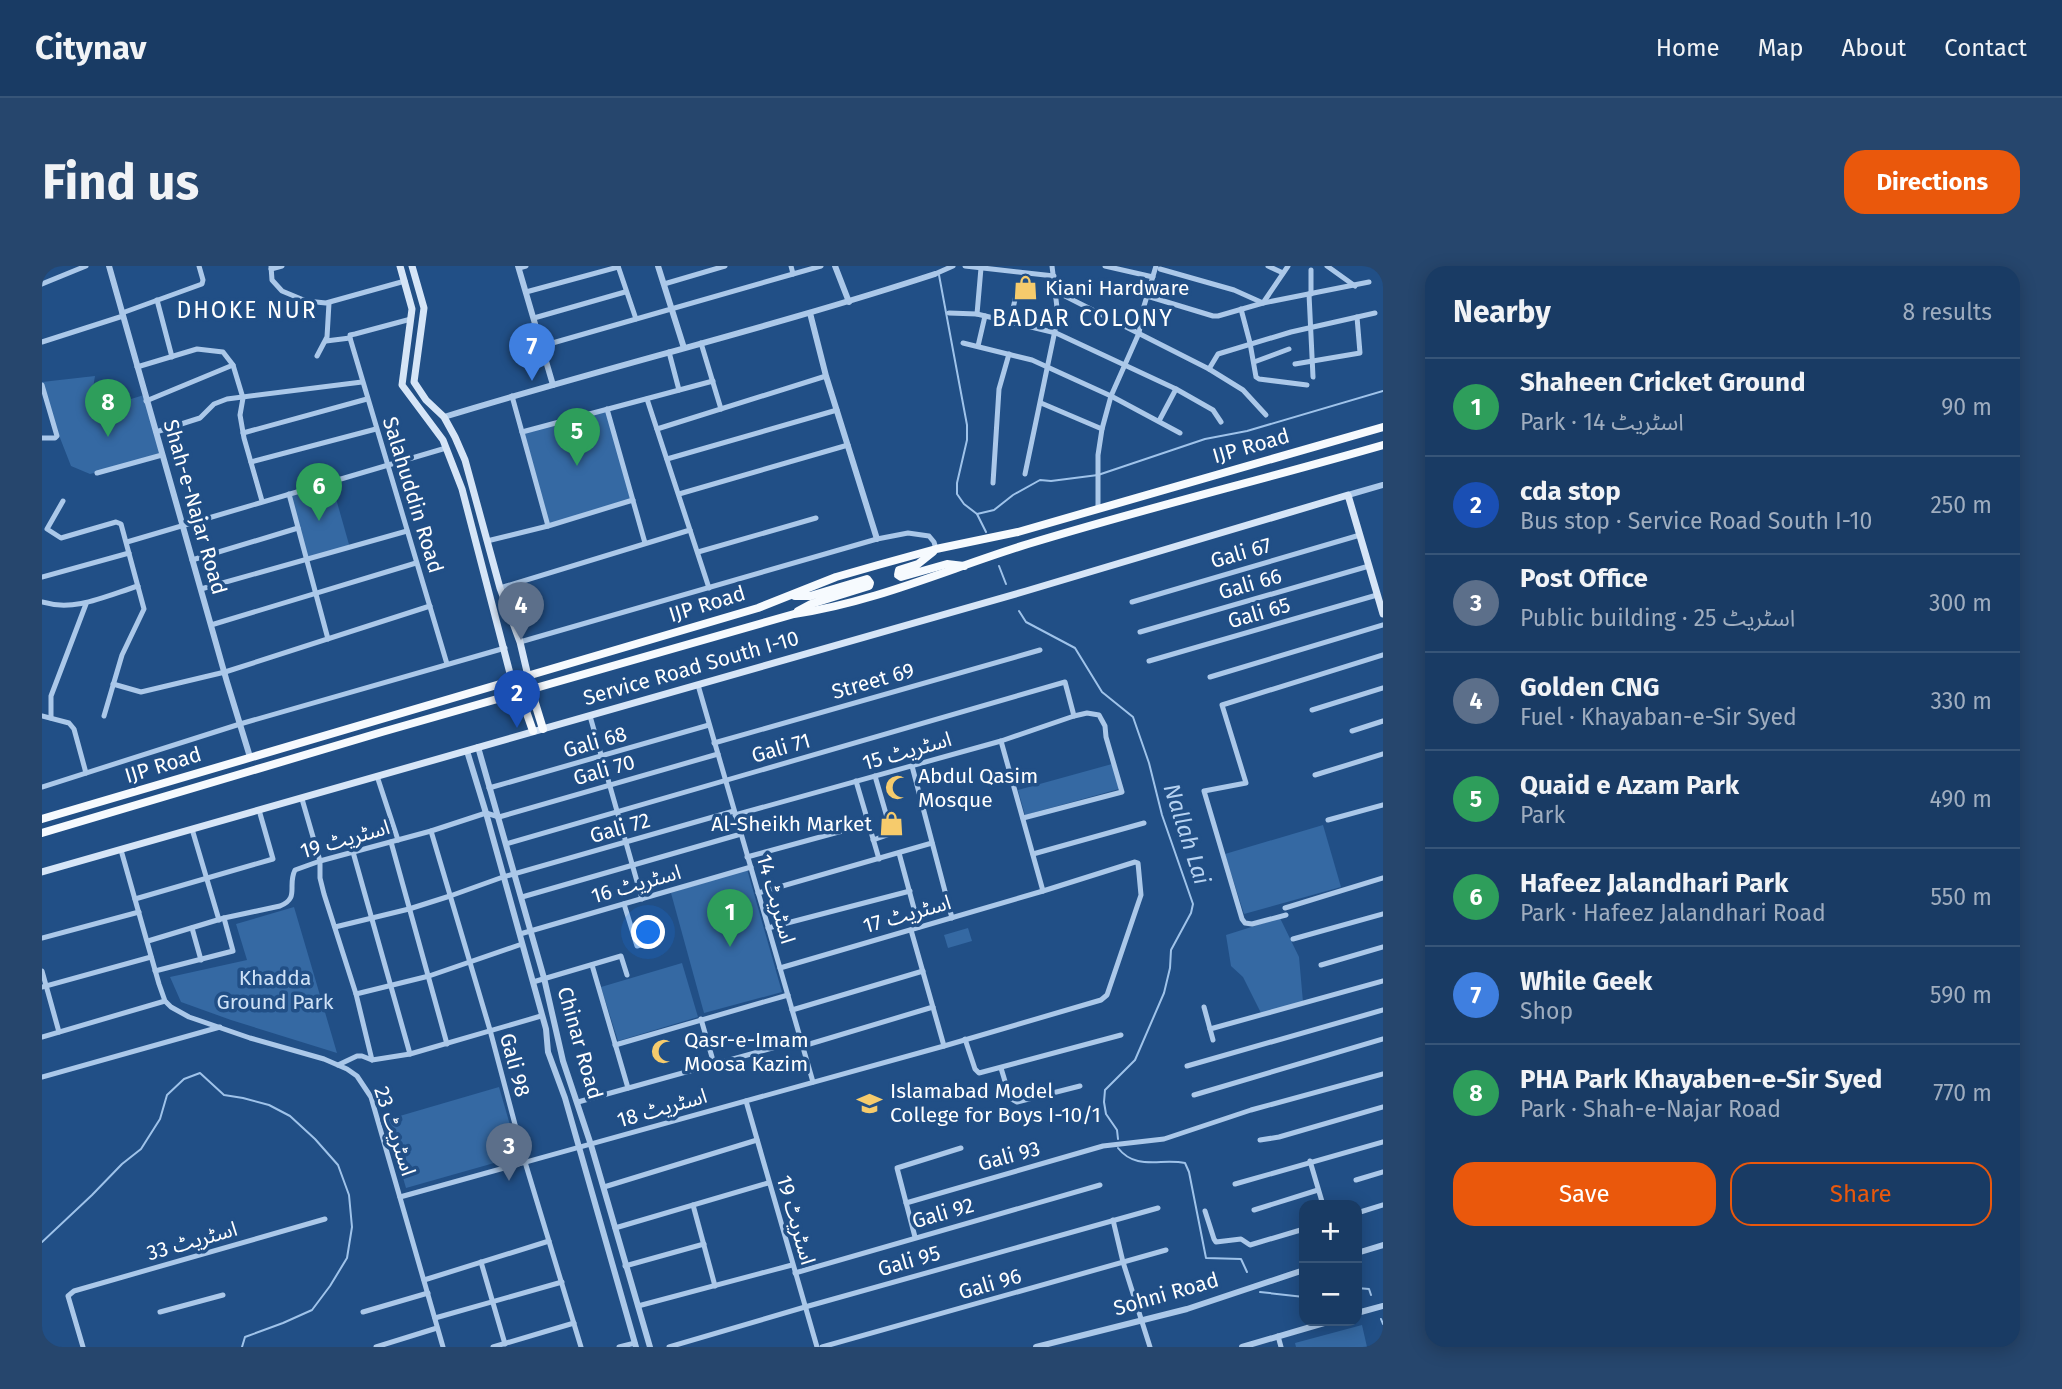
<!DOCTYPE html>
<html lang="en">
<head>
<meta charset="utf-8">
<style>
	:root { --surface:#193b64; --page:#26466d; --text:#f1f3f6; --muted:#9fadbf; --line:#375578; --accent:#ea580c }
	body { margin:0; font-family:"Fira Sans","Noto Sans Arabic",sans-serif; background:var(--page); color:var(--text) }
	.controls { position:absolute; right:21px; bottom:21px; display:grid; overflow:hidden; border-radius:14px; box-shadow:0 4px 18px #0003 }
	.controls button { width:63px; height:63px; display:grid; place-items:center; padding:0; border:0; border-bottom:2px solid var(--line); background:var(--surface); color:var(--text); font:35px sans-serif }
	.you { position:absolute; left:607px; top:667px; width:24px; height:24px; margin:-18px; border:5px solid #fff; border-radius:50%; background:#1a73e8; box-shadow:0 0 0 10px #1a73e833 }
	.badge { display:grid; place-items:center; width:46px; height:46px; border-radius:50%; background:var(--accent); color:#fff; font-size:23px; font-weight:700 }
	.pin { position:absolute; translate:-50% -58px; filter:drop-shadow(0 2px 4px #0008) }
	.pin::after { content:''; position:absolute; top:37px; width:24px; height:21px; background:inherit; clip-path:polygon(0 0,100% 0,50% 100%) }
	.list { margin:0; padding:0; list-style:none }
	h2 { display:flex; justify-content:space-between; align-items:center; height:91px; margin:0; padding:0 28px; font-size:30px }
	h2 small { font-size:23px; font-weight:400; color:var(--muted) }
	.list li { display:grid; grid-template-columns:46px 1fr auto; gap:21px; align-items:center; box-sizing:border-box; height:98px; padding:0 28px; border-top:2px solid var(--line) }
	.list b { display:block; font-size:26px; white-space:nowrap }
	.list p { margin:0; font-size:23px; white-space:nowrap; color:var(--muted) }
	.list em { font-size:23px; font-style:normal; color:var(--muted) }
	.actions { display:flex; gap:14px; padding:21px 28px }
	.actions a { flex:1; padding:16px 0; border:2px solid var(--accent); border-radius:21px; text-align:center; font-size:24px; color:var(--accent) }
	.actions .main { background:var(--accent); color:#fff }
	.map { position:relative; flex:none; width:1341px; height:1081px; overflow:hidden; border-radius:21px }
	header { display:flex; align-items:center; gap:42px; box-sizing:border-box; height:98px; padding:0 35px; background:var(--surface); border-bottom:2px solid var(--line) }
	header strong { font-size:33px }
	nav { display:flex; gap:38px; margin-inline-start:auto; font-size:24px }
	.intro { display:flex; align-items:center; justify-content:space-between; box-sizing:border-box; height:168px; padding:0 42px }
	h1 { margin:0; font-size:49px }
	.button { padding:18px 32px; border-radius:21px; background:var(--accent); color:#fff; font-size:24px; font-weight:700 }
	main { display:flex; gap:42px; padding:0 42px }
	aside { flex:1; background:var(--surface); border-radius:21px; box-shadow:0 4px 18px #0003 }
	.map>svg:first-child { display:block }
</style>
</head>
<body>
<header>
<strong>Citynav</strong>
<nav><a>Home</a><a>Map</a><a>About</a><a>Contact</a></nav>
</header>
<div class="intro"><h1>Find us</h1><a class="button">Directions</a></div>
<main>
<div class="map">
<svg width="1341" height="1081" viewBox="0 0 1341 1081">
	<rect width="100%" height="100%" fill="#214f86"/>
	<g fill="#3569a3">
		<polygon points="53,110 47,146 102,129 120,189 48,208 29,200 11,154 0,116"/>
		<polygon points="565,143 591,234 506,260 480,166"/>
		<polygon points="289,215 308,282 265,294 247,228"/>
		<polygon points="1070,498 1077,523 983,549 976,524"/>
		<polygon points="1281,559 1299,621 1202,648 1183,588"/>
		<polygon points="705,603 740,726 662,747 629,627"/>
		<polygon points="252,641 295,787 189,754 139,736 128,711 205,694 194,658"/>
		<polygon points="1238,652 1257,691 1261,736 1219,747 1201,711 1189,700 1184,669"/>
		<polygon points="926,662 930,675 906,682 902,669"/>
		<polygon points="640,697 656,751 576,775 559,721"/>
		<polygon points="457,821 477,890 364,922 344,854"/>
		<polygon points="1320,1059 1325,1081 1254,1081 1253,1077"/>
	</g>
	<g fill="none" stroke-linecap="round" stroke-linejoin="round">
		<g stroke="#9fc3ea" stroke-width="2">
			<polyline points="897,9 925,159 925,174 915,217 915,228 922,238 935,248 944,266"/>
			<polyline points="935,248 952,244 971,229 998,214 1009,215 1056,209 1163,173 1205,165 1341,125"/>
			<polyline points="957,300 964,318"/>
			<polyline points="977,345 984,356 1033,382 1060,426 1091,451 1107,497 1120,549 1151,638 1149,647 1129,684 1128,702 1122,727 1093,794 1063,824 1062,836 1064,848 1075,864 1076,873"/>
			<path d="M1076,882C1094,905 1119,892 1143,897L1147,906L1164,992L1199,993L1205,1006"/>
			<polyline points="0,976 50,929 80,898 99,883 118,853 125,829 142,813 158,807 182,829 201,832 227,839 248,850 273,873 296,899 307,929 310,961 305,992 288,1020 270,1044 241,1057 203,1071 200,1081"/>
			<polyline points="1315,1022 1327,1023 1329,1029"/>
			<polyline points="1218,1026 1262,1031"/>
			<polyline points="1339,1053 1341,1058"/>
		</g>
		<g stroke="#abc8e9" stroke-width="5">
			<polyline points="229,0 230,14 240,25 264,35 284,37 363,15"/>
			<polyline points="576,0 594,53"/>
			<polyline points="749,0 751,8 779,0"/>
			<polyline points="923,0 1012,10"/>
			<polyline points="1063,0 1111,11"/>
			<polyline points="1226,0 1241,7"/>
			<polyline points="1285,0 1313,20"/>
			<polyline points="477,2 484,0"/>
			<polyline points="229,3 240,0"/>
			<polyline points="1118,3 1192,24 1221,37 1327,16"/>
			<polyline points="893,8 911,0"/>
			<polyline points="0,18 44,0"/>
			<polyline points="622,18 683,0"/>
			<polyline points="484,26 576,1"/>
			<polyline points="1015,26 1167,103 1201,124 1224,149"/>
			<polyline points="1267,28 1271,111"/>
			<polyline points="1269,28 1269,4"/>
			<polyline points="1105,30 1171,50 1176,50 1221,37 1246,0"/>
			<polyline points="115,34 130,91"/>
			<polyline points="1199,43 1208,77 1214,111 1217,113 1265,119"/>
			<polyline points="80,47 160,18 161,14 157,0"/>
			<polyline points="907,47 935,48 1014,67 1134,123 1171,144 1179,156"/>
			<polyline points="935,48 939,2"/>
			<polyline points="492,52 583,26"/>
			<polyline points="369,53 313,68 308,69 308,72 405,398"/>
			<polyline points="968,56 974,29"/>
			<polyline points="284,75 308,72"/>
			<polyline points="0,76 81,50"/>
			<polyline points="659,77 679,143"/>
			<polyline points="921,77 990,94 1069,130 1138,167"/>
			<polyline points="500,80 751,8"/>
			<polyline points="936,80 943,50"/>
			<polyline points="627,86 637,124"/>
			<polyline points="275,90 285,71 287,37"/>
			<polyline points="1212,96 1247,83"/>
			<polyline points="1253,98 1318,87 1315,51"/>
			<polyline points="95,101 155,83 181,86 191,99 201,132 198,149 202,172 220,235"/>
			<polyline points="1167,103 1176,88 1249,66 1333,47"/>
			<polyline points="0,119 15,170 13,172 0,172"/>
			<polyline points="470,130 506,260"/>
			<polyline points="605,133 667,322"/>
			<polyline points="104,135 191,99"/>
			<polyline points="999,137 1060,163"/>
			<polyline points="565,143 603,277"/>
			<polyline points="1117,155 1134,123"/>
			<polyline points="615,163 784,110"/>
			<polyline points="114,166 158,152 172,138 185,133 320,116"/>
			<polyline points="480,166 671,115"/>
			<polyline points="201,167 325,133"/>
			<polyline points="625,193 795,144"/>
			<polyline points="209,196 334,163"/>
			<polyline points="55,207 120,189"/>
			<polyline points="983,208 1016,50 1010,0"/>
			<polyline points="951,217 957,123 967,88"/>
			<polyline points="247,228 286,373"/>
			<polyline points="637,228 806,179"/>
			<polyline points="21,235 5,263 19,272 74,256 79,258 102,343 80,389 62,450"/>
			<polyline points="1056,242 1056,189 1060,163 1069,130 1097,67 1102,40 1114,0"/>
			<polyline points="445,275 506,260 591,234"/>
			<polyline points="85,276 404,182"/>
			<polyline points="656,286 774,252"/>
			<polyline points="150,294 256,262"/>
			<polyline points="0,311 87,287"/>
			<polyline points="458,322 648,264"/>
			<polyline points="159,323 365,265"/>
			<path d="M0,336C33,346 64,330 96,320"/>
			<polyline points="1090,336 1318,269"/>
			<polyline points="169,359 374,297"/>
			<polyline points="1098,366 1327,300"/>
			<polyline points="478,376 835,273 866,267 887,270 892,276 894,283"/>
			<polyline points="1107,395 1335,329"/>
			<polyline points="1168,411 1341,359"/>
			<polyline points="71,418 99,426 183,406 388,340"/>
			<polyline points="656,419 771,816"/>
			<polyline points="1270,444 1341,422"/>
			<polyline points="0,450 27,457 32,463 44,507"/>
			<polyline points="548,450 600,633"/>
			<polyline points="9,452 9,430 44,338"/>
			<polyline points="1310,465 1341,455"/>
			<polyline points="959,475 1001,625"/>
			<polyline points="672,477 998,384"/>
			<polyline points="870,500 910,652"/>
			<polyline points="1273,509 1341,488"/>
			<polyline points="335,510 356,574"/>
			<polyline points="814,515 837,593"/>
			<polyline points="0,521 198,458 463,382"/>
			<polyline points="447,522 667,459"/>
			<polyline points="260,533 278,595 278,612 282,628 314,728 330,794"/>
			<polyline points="693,549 959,475 1032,450 1045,447 1057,449 1063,460 1064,471 1080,526 981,552"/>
			<polyline points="1286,554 1341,539"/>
			<polyline points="150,563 177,654"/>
			<polyline points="389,565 448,764 483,896 539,1081"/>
			<polyline points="831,574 848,568 849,565 833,510"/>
			<polyline points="349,576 405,778"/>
			<polyline points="464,578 1023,416 1032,450"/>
			<polyline points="79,584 117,718 123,735 129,741 147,751 208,772 282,793 305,803 315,810 329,831 401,1081"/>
			<polyline points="311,586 368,788"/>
			<polyline points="857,587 877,661"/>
			<polyline points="991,588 1102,557"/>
			<polyline points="705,591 826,558"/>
			<polyline points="716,627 890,577"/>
			<polyline points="480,631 699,568"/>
			<polyline points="93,633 231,593 217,544"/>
			<polyline points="582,638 595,680 616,674"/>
			<polyline points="1243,642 1341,612"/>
			<polyline points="1244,649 1210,658 1203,657 1200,653 1162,525 1204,517 1180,439 1341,389"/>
			<polyline points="293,661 367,643 408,630 461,611 692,545"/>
			<polyline points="150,662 159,694"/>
			<polyline points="726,662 868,625"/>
			<polyline points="869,664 902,780"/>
			<polyline points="478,668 709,601"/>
			<polyline points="0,672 97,646"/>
			<polyline points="1251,673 1341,648"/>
			<path d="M106,675L182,652L238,640C258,632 245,620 253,604L278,595L389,565L444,547L457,551L676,488"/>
			<polyline points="550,699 586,822"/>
			<polyline points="1279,699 1341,681"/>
			<polyline points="0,705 17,766"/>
			<polyline points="113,705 191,685 182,652"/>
			<polyline points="491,716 579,690 585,709"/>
			<polyline points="0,721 109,691"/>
			<polyline points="314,728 387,710 480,678"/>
			<polyline points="1162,741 1168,763"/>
			<polyline points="750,744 881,705"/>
			<polyline points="659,753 672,798"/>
			<polyline points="0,771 123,735"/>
			<polyline points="923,773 933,803 937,807 1079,769"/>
			<polyline points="1171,774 1168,763 1341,715"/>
			<polyline points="573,779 746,729"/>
			<polyline points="761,780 891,741"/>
			<polyline points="296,799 315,790 320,790 330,794 368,788 499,750"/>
			<polyline points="1145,800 1341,744"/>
			<polyline points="959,802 968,832 975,836 1038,820"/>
			<polyline points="0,811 178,761"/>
			<polyline points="1152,829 1341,773"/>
			<polyline points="704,835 775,1081"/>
			<polyline points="536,836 759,774"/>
			<polyline points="1218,874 1237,871 1341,841"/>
			<polyline points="1268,895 1281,939"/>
			<polyline points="1314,914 1341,906"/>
			<polyline points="1193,918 1341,876"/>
			<polyline points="562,921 715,874"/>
			<polyline points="358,931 902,780 1059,734 1065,729 1099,629 1096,597 1093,596 1001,625 738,702"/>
			<polyline points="864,937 1061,880 1122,873 1209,844 1341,808"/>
			<polyline points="651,939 673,1020"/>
			<polyline points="1212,944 1276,924"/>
			<polyline points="1163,945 1172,973 1174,976 1199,973 1208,979 1262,963"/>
			<polyline points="1315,947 1341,939"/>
			<polyline points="1071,954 1081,996 1108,1081"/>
			<polyline points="573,962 726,917"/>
			<polyline points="873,971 855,902 919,882"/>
			<polyline points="439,996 463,1078"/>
			<polyline points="583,1000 662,978"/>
			<polyline points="753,1007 1058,919"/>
			<polyline points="382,1014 507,975"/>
			<polyline points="596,1040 750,999"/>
			<polyline points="118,1046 181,1029"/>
			<polyline points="321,1046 386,1027"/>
			<polyline points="393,1052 520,1016"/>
			<polyline points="1236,1070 1239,1081"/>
			<polyline points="41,1081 26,1030 32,1025 283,953"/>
			<polyline points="334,1081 395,1062"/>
			<polyline points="451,1081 532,1057"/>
			<polyline points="577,1081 593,1077"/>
			<polyline points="627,1081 763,1041 1116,942"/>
			<polyline points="780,1081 1124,984"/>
		</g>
		<g stroke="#abc8e9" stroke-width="6">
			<polyline points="67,0 185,416 208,491"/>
			<polyline points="476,0 511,119"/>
			<polyline points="616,0 642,82"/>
			<polyline points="793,0 807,36"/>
			<polyline points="768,47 784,110 835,273"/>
			<path d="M402,151C565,101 731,61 893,8"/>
			<polyline points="1306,229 1341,219"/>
			<polyline points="436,481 502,712 521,795 549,879 608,1081"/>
			<polyline points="425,485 444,547 504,763 506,786 523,832 594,1081"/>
			<polyline points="1315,987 1341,979"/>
			<polyline points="1315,1047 1341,1040"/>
			<polyline points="994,1081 1145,1043 1262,1004"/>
			<polyline points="1200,1081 1289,1055"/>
		</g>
		<g stroke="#d6e5f7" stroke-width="7">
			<polyline points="358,0 370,43 360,119 401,174 420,223 470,415"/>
			<polyline points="370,0 382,42 372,116 384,134 402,151 413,171 423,194 458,322 478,376 486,410"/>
			<polyline points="0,606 984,325 1306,229 1341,348"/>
		</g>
		<g stroke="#f6fafe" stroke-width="8">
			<polyline points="891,286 876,298 857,304 856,309 859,311 905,298 922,300"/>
			<polyline points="753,330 768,330 825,313 828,317 827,320 769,338 756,345"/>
			<polyline points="489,424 501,463"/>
			<polyline points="478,428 491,465"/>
			<polyline points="0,553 716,342 794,311 836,299 894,283 976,266 1341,161"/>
			<path d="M0,567L340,466L752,348C834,336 908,302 986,278C1104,242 1223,213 1341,179"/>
		</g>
	</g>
	<defs>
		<symbol id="shop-bare" viewBox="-9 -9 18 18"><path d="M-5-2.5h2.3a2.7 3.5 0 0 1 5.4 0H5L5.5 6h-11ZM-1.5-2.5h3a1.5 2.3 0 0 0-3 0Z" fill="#f6cb6c" stroke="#214f86" stroke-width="2.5" paint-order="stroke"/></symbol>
		<symbol id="mosque-bare" viewBox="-9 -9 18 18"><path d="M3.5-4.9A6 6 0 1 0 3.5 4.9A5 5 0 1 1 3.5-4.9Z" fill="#f6cb6c" stroke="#214f86" stroke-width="2.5" paint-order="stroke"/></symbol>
		<symbol id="school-bare" viewBox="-9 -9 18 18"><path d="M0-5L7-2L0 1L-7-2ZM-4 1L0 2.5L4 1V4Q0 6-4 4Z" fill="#f6cb6c" stroke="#214f86" stroke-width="2.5" paint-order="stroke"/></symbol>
	</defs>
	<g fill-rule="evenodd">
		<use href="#shop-bare" x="966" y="4" width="35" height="35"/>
		<use href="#mosque-bare" x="838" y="504" width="35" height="35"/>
		<use href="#shop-bare" x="832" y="540" width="35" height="35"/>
		<use href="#mosque-bare" x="604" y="768" width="35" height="35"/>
		<use href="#school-bare" x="810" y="820" width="35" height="35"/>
	</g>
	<g text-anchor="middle" stroke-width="7" stroke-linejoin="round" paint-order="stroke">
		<g font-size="21" fill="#fff" stroke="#214f86" text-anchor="start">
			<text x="1003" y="29">Kiani Hardware</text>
			<text x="876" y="517">Abdul Qasim<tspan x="876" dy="24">Mosque</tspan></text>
			<text x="830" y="565" text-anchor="end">Al-Sheikh Market</text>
			<text x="642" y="781">Qasr-e-Imam<tspan x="642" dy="24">Moosa Kazim</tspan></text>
			<text x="848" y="832">Islamabad Model<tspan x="848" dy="24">College for Boys I-10/1</tspan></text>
		</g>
		<g font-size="21" fill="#fff" stroke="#214f86">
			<text transform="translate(1209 180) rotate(-16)" y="7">IJP Road</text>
			<text transform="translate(371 229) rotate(73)" y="7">Salahuddin Road</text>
			<text transform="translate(153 241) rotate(74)" y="7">Shah-e-Najar Road</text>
			<text transform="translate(1199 287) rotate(-16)" y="7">Gali 67</text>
			<text transform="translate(1208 318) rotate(-16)" y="7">Gali 66</text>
			<text transform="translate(665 338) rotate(-17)" y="7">IJP Road</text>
			<text transform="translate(1217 347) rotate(-16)" y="7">Gali 65</text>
			<text transform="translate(649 402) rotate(-16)" y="7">Service Road South I-10</text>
			<text transform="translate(831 415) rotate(-16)" y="7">Street 69</text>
			<text transform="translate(553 476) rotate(-16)" y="7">Gali 68</text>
			<text transform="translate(739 482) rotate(-16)" y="7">Gali 71</text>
			<text transform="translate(865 485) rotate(-16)" y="7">اسٹریٹ 15</text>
			<text transform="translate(121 499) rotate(-17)" y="7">IJP Road</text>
			<text transform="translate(562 504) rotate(-16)" y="7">Gali 70</text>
			<text transform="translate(578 562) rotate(-16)" y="7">Gali 72</text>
			<text transform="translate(303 573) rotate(-16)" y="7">اسٹریٹ 19</text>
			<text transform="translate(594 618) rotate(-16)" y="7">اسٹریٹ 16</text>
			<text transform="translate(734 633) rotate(74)" y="7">اسٹریٹ 14</text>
			<text transform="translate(865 648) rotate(-16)" y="7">اسٹریٹ 17</text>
			<text transform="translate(538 777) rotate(74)" y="7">Chinar Road</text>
			<text transform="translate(473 799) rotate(75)" y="7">Gali 98</text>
			<text transform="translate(620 842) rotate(-16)" y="7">اسٹریٹ 18</text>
			<text transform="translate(353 865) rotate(72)" y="7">اسٹریٹ 23</text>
			<text transform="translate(967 890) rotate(-15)" y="7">Gali 93</text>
			<text transform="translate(901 947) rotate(-16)" y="7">Gali 92</text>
			<text transform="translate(754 954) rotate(74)" y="7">اسٹریٹ 19</text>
			<text transform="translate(150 975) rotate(-16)" y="7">اسٹریٹ 33</text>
			<text transform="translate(867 995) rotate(-16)" y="7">Gali 95</text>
			<text transform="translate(948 1018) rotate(-16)" y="7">Gali 96</text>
			<text transform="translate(1124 1028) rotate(-16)" y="7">Sohni Road</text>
		</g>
		<g font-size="21" fill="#cfe2f7" stroke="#214f86">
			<text x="233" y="719">Khadda<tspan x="233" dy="24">Ground Park</tspan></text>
		</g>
		<g font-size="23" letter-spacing="2" fill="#fff" stroke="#214f86">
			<text x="205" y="52">DHOKE NUR</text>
			<text x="1041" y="60">BADAR COLONY</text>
		</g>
		<g font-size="23" font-style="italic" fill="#b6d2f1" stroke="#214f86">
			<text transform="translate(1145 568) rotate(72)" y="8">Nallah Lai</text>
		</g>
	</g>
</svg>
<div class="controls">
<button>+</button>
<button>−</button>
</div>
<div class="you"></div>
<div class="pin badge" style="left:688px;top:681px;background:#2e9e5b">1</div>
<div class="pin badge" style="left:475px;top:462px;background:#1a4fb4">2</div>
<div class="pin badge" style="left:467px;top:915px;background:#5c6f8a">3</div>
<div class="pin badge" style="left:479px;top:374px;background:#5c6f8a">4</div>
<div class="pin badge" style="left:535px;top:200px;background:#2e9e5b">5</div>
<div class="pin badge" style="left:277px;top:255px;background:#2e9e5b">6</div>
<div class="pin badge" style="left:490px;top:115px;background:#3f7fe0">7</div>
<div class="pin badge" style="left:66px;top:171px;background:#2e9e5b">8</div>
</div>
<aside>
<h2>Nearby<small>8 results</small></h2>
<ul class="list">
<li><span class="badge" style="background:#2e9e5b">1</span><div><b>Shaheen Cricket Ground</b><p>Park · اسٹریٹ 14</p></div><em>90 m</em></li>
<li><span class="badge" style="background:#1a4fb4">2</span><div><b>cda stop</b><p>Bus stop · Service Road South I-10</p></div><em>250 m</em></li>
<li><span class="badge" style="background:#5c6f8a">3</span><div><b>Post Office</b><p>Public building · اسٹریٹ 25</p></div><em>300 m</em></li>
<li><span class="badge" style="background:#5c6f8a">4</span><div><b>Golden CNG</b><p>Fuel · Khayaban-e-Sir Syed</p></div><em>330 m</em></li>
<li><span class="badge" style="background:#2e9e5b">5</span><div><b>Quaid e Azam Park</b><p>Park</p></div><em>490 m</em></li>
<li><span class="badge" style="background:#2e9e5b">6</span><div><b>Hafeez Jalandhari Park</b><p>Park · Hafeez Jalandhari Road</p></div><em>550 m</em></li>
<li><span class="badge" style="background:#3f7fe0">7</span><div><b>While Geek</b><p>Shop</p></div><em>590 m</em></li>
<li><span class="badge" style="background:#2e9e5b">8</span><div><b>PHA Park Khayaben-e-Sir Syed</b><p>Park · Shah-e-Najar Road</p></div><em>770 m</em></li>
</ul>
<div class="actions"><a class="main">Save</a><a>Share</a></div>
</aside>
</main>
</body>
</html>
